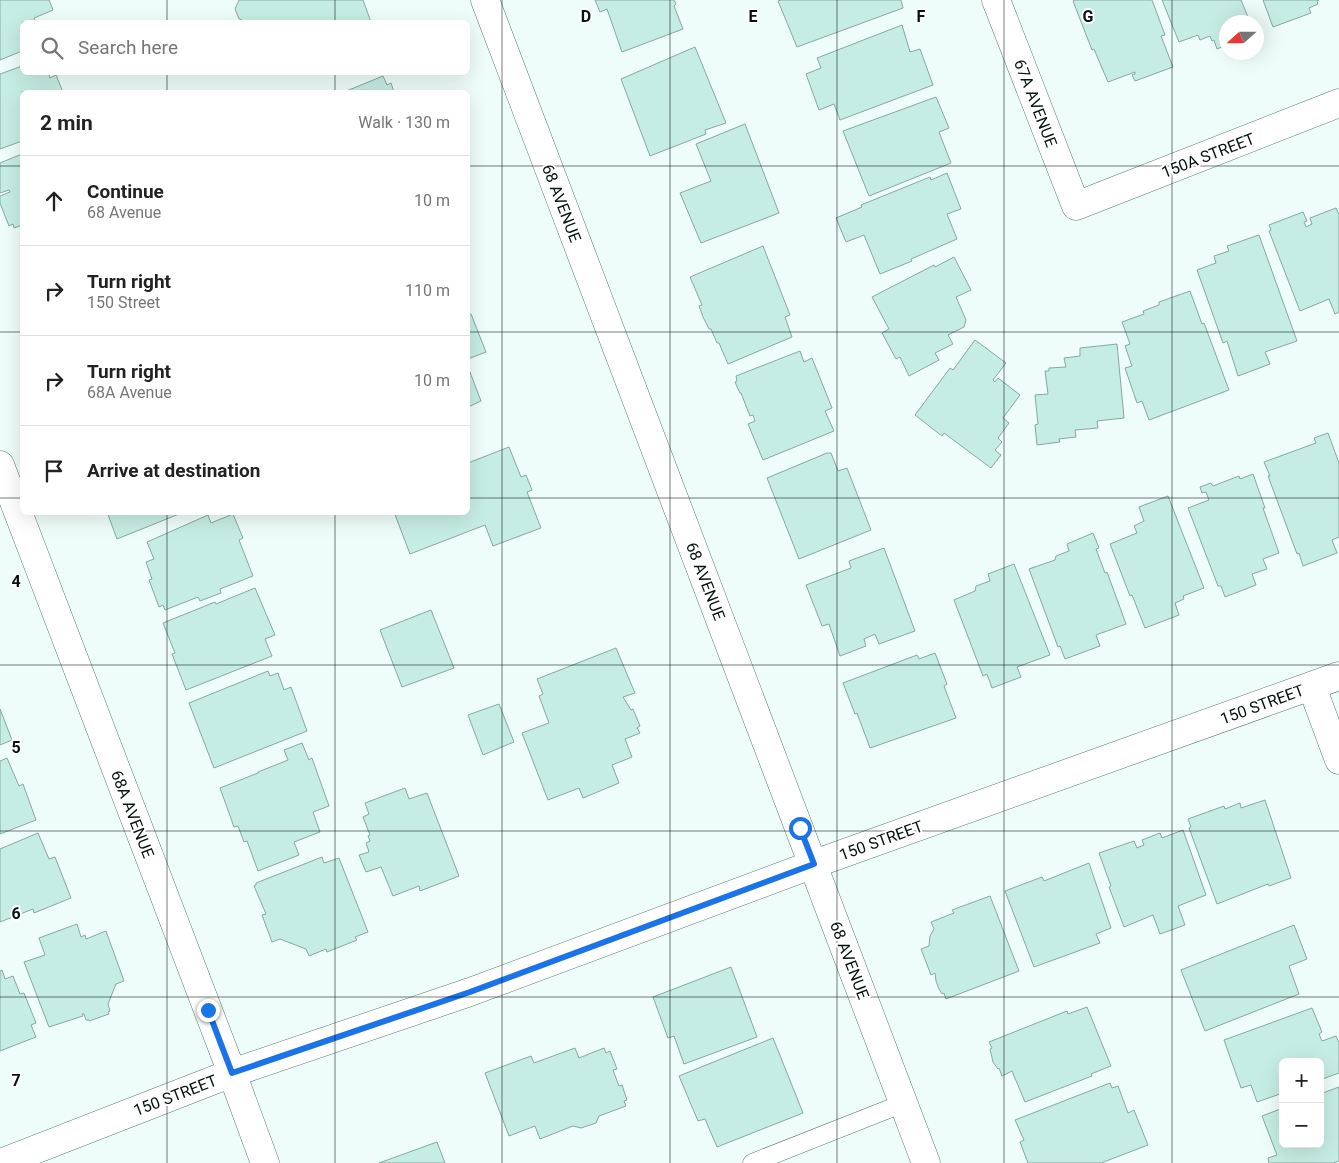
<!DOCTYPE html>
<html lang="en">
<head>
<meta charset="utf-8">
<style>
	:root { --surface:#fff; --page:#f6f6f6; --text:#222; --muted:#767676; --line:#e0e0e0 }
	body { margin:0; font-family:Roboto,sans-serif; background:var(--page); color:var(--text) }
	.controls { position:absolute; right:15px; bottom:15px; display:grid; overflow:hidden; border-radius:8px; box-shadow:0 5px 20px #0002 }
	.controls button { width:45px; height:45px; display:grid; place-items:center; padding:0; border:0; border-bottom:1px solid var(--line); background:var(--surface); color:var(--text); font:25px sans-serif }
	.compass { position:absolute; left:1219px; top:15px; width:45px; height:45px; border-radius:50%; background:var(--surface); box-shadow:0 5px 20px #0002; rotate:249deg }
	.stop { position:absolute; width:15px; height:15px; margin:-11px; border:4px solid #1a73e8; border-radius:50%; background:#fff }
	.stop.end { background:#1a73e8; border-color:#fff; box-shadow:0 1px 5px #0008 }
	.list { margin:0; padding:0; list-style:none }
	h2 { display:flex; justify-content:space-between; align-items:center; height:65px; margin:0; padding:0 20px; font-size:21px }
	h2 small { font-size:16px; font-weight:400; color:var(--muted) }
	.list li { display:grid; grid-template-columns:32px 1fr auto; gap:15px; align-items:center; box-sizing:border-box; height:90px; padding:0 20px; border-top:1px solid var(--line) }
	.list b { display:block; font-size:19px; white-space:nowrap }
	.list p { margin:0; font-size:16px; white-space:nowrap; color:var(--muted) }
	.list em { font-size:16px; font-style:normal; color:var(--muted) }
	.icon { flex:none; width:28px; height:28px; fill:none; stroke:currentColor; stroke-width:2; stroke-linecap:round; stroke-linejoin:round }
	.map { position:relative; flex:none; width:1339px; height:1163px; overflow:hidden }
	.search { position:absolute; background:var(--surface); box-shadow:0 5px 20px #0002; left:20px; top:20px; width:450px; height:55px; display:flex; align-items:center; gap:12px; box-sizing:border-box; padding:0 18px; border-radius:8px; color:var(--muted); font-size:19px }
	.panel { position:absolute; background:var(--surface); box-shadow:0 5px 20px #0002; left:20px; top:90px; width:450px; height:425px; border-radius:8px }
	.map>svg:first-child { display:block }
</style>
</head>
<body>
<div class="map">
<svg width="1339" height="1163" viewBox="0 0 1339 1163">
	<rect width="100%" height="100%" fill="#eefdf9"/>
	<g fill="#c6ede3" stroke="#85a99f">
		<polygon points="0,0 49,0 53,10 34,18 36,22 22,22 22,51 0,60"/>
		<polygon points="239,0 363,0 371,22 241,22 242,20 239,19 235,9"/>
		<polygon points="595,0 674,0 676,4 674,6 683,29 622,52 607,9 600,12"/>
		<polygon points="781,0 901,0 903,8 797,47 778,1"/>
		<polygon points="1075,0 1152,0 1165,35 1161,36 1173,67 1135,81 1132,75 1135,74 1135,72 1108,82 1099,61 1094,49 1092,50 1073,1"/>
		<polygon points="1162,0 1241,0 1250,22 1226,22 1226,45 1217,49 1214,40 1212,41 1210,36 1200,40 1198,35 1179,42"/>
		<polygon points="1263,0 1319,0 1317,1 1318,4 1309,8 1311,13 1273,27"/>
		<polygon points="902,25 910,52 920,49 933,85 840,120 834,104 819,110 806,74 821,68 817,58"/>
		<polygon points="695,47 726,123 705,130 706,134 650,156 621,79"/>
		<polygon points="22,66 22,72 48,72 50,78 56,75 63,92 22,92 22,141 0,149 0,74"/>
		<polygon points="383,76 387,85 391,83 394,92 344,92"/>
		<polygon points="936,97 949,128 939,132 951,163 869,196 843,131"/>
		<polygon points="745,124 779,213 701,243 680,193 711,181 696,144"/>
		<polygon points="22,154 22,225 14,228 13,224 9,226 0,203 0,196 10,192 9,190 0,193 0,163"/>
		<polygon points="947,173 961,209 947,214 957,239 911,259 912,261 880,274 864,235 846,242 836,218 862,207 861,205 930,177 931,180"/>
		<polygon points="1336,208 1339,215 1339,312 1335,314 1329,299 1300,311 1269,231 1271,230 1269,225 1303,212 1307,221 1304,222 1306,227 1312,224 1310,218"/>
		<polygon points="1259,235 1297,341 1265,352 1270,364 1238,376 1227,341 1223,343 1197,270 1216,263 1214,256 1229,251 1227,246"/>
		<polygon points="763,246 790,315 785,317 792,337 728,364 719,343 717,343 711,329 709,329 703,317 699,306 702,305 690,277"/>
		<polygon points="954,257 971,290 956,297 966,320 964,327 948,335 953,344 935,353 939,360 909,376 900,357 896,359 882,333 889,329 872,297 934,265 935,267"/>
		<polygon points="1190,291 1202,324 1204,323 1229,390 1149,420 1142,401 1137,403 1125,368 1132,366 1125,346 1130,344 1122,322 1144,314 1143,311 1159,305 1159,302"/>
		<polygon points="471,314 486,352 468,359 468,315"/>
		<polygon points="975,340 1006,363 993,380 995,382 998,378 1020,395 1003,418 1009,423 998,438 1002,442 995,450 1001,455 991,468 944,433 942,436 915,415 950,368 953,370"/>
		<polygon points="1117,344 1124,418 1097,421 1098,428 1075,430 1076,437 1059,439 1060,442 1037,445 1035,425 1038,424 1035,395 1048,394 1045,371 1049,371 1049,368 1066,367 1064,358 1080,356 1080,348"/>
		<polygon points="800,351 804,362 812,358 832,408 825,411 834,431 763,460 748,424 755,421 753,415 750,416 741,393 740,393 735,382 737,381 736,376"/>
		<polygon points="468,367 481,401 468,407"/>
		<polygon points="1328,433 1339,463 1339,537 1332,540 1337,553 1303,566 1299,553 1297,554 1268,476 1270,476 1264,462 1316,443 1314,438"/>
		<polygon points="509,447 521,477 526,475 532,490 527,492 541,528 493,546 485,525 410,554 394,512 468,512 468,463"/>
		<polygon points="827,453 831,453 838,471 847,468 871,530 799,559 767,478"/>
		<polygon points="1253,474 1265,508 1263,508 1279,553 1263,559 1267,569 1252,574 1256,585 1225,597 1221,586 1218,586 1188,508 1209,500 1206,492 1202,493 1200,487 1211,483 1213,486 1239,476 1240,479"/>
		<polygon points="1168,496 1204,588 1183,596 1184,599 1175,603 1179,615 1145,628 1132,595 1130,596 1110,544 1137,533 1134,526 1144,521 1139,507"/>
		<polygon points="107,512 184,512 117,539"/>
		<polygon points="233,514 243,538 239,540 253,576 220,589 221,593 200,601 198,597 165,610 163,605 159,607 149,580 152,579 146,562 154,559 147,542 208,515 211,523"/>
		<polygon points="1093,533 1099,548 1096,549 1105,573 1107,572 1126,624 1096,635 1100,646 1065,659 1060,646 1058,647 1029,569 1055,560 1056,556 1069,551 1067,544"/>
		<polygon points="884,548 915,631 879,644 875,634 864,639 866,646 840,656 829,624 822,626 806,585 851,568 849,561"/>
		<polygon points="1014,564 1050,655 1017,667 1021,677 992,688 987,674 983,676 954,600 975,591 976,586 990,581 988,574"/>
		<polygon points="255,588 275,635 265,639 272,656 186,690 172,654 175,653 163,623 215,602 216,604"/>
		<polygon points="431,610 454,668 402,687 380,630"/>
		<polygon points="616,648 635,693 623,697 631,710 633,709 640,726 637,728 640,733 625,739 632,757 612,765 619,783 583,798 579,788 548,800 522,733 549,723 539,696 543,694 537,679"/>
		<polygon points="935,653 947,684 944,686 956,718 870,748 857,713 855,714 843,683 917,655 919,659"/>
		<polygon points="268,671 270,676 278,673 284,690 291,687 307,731 214,768 189,703"/>
		<polygon points="499,704 514,742 483,755 468,715"/>
		<polygon points="0,709 12,740 0,745"/>
		<polygon points="302,743 309,760 312,758 329,806 313,812 320,832 294,842 299,855 258,871 247,841 244,842 238,826 234,827 220,788 258,773 258,772 288,760 284,750"/>
		<polygon points="7,758 19,786 23,784 36,820 0,834 0,761"/>
		<polygon points="405,788 409,799 427,793 459,876 420,891 419,886 393,896 381,867 366,872 359,855 369,852 366,843 370,841 368,836 370,835 363,817 369,814 365,803"/>
		<polygon points="1265,800 1291,878 1269,886 1268,884 1217,904 1189,828 1191,827 1188,819 1224,806 1225,809 1240,803 1241,808"/>
		<polygon points="1183,830 1206,895 1178,906 1185,925 1160,934 1153,915 1124,927 1109,887 1111,886 1099,853 1134,841 1137,848 1144,845 1142,840 1160,833 1162,838"/>
		<polygon points="38,833 49,859 55,857 71,898 34,913 33,909 0,922 0,849"/>
		<polygon points="322,857 324,863 339,858 368,932 355,937 357,940 327,952 326,949 309,956 306,949 280,939 272,942 262,915 266,914 254,886 256,885 256,883"/>
		<polygon points="1089,863 1111,928 1096,934 1100,943 1034,967 1005,891 1042,877 1044,881"/>
		<polygon points="990,896 1019,971 946,999 944,993 942,994 939,989 936,981 935,973 931,975 921,949 929,946 930,936 934,929 931,922 954,913 952,910"/>
		<polygon points="77,924 81,937 85,935 86,939 106,931 124,981 116,984 108,1004 110,1011 108,1012 109,1014 89,1021 89,1020 86,1020 84,1014 82,1014 83,1016 49,1027 24,962 45,955 39,938"/>
		<polygon points="1294,925 1307,959 1289,966 1299,994 1205,1031 1181,970"/>
		<polygon points="731,967 757,1037 684,1064 674,1036 668,1038 653,997"/>
		<polygon points="2,970 5,979 13,976 20,994 24,993 36,1023 31,1025 36,1037 0,1051 0,971"/>
		<polygon points="1087,1007 1111,1066 1091,1074 1092,1076 1025,1102 1012,1071 1002,1076 999,1068 998,1069 993,1062 990,1049 992,1048 989,1042 1067,1011 1068,1014"/>
		<polygon points="1312,1008 1322,1032 1319,1034 1322,1041 1336,1036 1339,1043 1339,1073 1320,1080 1320,1062 1283,1062 1283,1093 1257,1102 1251,1085 1241,1088 1224,1040"/>
		<polygon points="773,1038 803,1113 717,1147 705,1119 698,1121 679,1076"/>
		<polygon points="575,1048 579,1058 604,1048 606,1053 610,1051 617,1069 613,1070 619,1086 622,1085 627,1100 624,1101 626,1106 599,1116 596,1123 581,1128 573,1126 540,1139 535,1126 509,1136 485,1073 531,1056 534,1063"/>
		<polygon points="1110,1083 1112,1088 1118,1086 1128,1113 1134,1110 1148,1145 1101,1163 1028,1163 1020,1142 1024,1140 1015,1120"/>
		<polygon points="1339,1087 1339,1161 1333,1163 1269,1163 1268,1158 1277,1155 1262,1116 1283,1108 1283,1144 1320,1144 1320,1094"/>
		<polygon points="437,1142 445,1163 379,1163"/>
	</g>
	<g fill="none" stroke-linecap="round" stroke-linejoin="round">
		<defs>
			<polyline id="lane" points="752,1163 904,1103"/>
			<g id="street">
				<polyline points="996,0 1076,206 1339,103"/>
				<polyline points="0,465 232,1073 265,1163"/>
				<polyline points="1312,687 1339,760"/>
				<polyline points="1,1163 232,1073 470,992 814,864 1339,676"/>
			</g>
			<polyline id="secondary" points="485,0 926,1163"/>
		</defs>
		<use href="#lane" stroke="#597c73" stroke-width="19"/>
		<use href="#street" stroke="#597c73" stroke-width="29"/>
		<use href="#secondary" stroke="#597c73" stroke-width="29"/>
		<use href="#lane" stroke="#fff" stroke-width="18"/>
		<use href="#street" stroke="#fff" stroke-width="28"/>
		<use href="#secondary" stroke="#fff" stroke-width="28"/>
	</g>
	<g fill="none" stroke-linecap="round" stroke-linejoin="round">
		<polyline stroke="#1a73e8" stroke-width="6" points="208,1010 232,1073 470,992 814,864 800,828"/>
	</g>
	<path fill="none" stroke="#061310" stroke-width="1" stroke-opacity="0.55" d="M167,0V22M335,0V22M502,0V1163M670,0V1163M837,0V1163M1004,0V1163M1172,0V1163M167,72V92M335,72V92M0,166H22M468,166H1339M0,332H22M468,332H1339M0,498H22M468,498H1339M167,512V1163M335,512V1163M0,665H1339M0,831H1339M0,997H1339"/>
	<g text-anchor="middle" stroke-width="4" stroke-linejoin="round" paint-order="stroke">
		<g font-size="16" fill="#061310" stroke="#fff">
			<text transform="translate(1036 103) rotate(69)" y="6">67A AVENUE</text>
			<text transform="translate(1208 155) rotate(-21)" y="6">150A STREET</text>
			<text transform="translate(562 203) rotate(69)" y="6">68 AVENUE</text>
			<text transform="translate(706 581) rotate(69)" y="6">68 AVENUE</text>
			<text transform="translate(1262 704) rotate(-20)" y="6">150 STREET</text>
			<text transform="translate(133 814) rotate(69)" y="6">68A AVENUE</text>
			<text transform="translate(881 840) rotate(-20)" y="6">150 STREET</text>
			<text transform="translate(850 960) rotate(69)" y="6">68 AVENUE</text>
			<text transform="translate(175 1095) rotate(-21)" y="6">150 STREET</text>
		</g>
	</g>
	<g font-size="16" text-anchor="middle" font-weight="bold" fill="#061310" stroke="#fff" stroke-width="4" stroke-linejoin="round" paint-order="stroke">
		<text x="586" y="22">D</text>
		<text x="753" y="22">E</text>
		<text x="921" y="22">F</text>
		<text x="1088" y="22">G</text>
		<text x="16" y="587">4</text>
		<text x="16" y="753">5</text>
		<text x="16" y="919">6</text>
		<text x="16" y="1086">7</text>
	</g>
</svg>
<div class="controls">
<button>+</button>
<button>−</button>
</div>
<svg class="compass" viewBox="-18 -18 36 36"><path d="M0-13l5 13h-10z" fill="#e53935"/><path d="M0 13l5-13h-10z" fill="#767676"/></svg>
<div class="stop" style="left:800px;top:828px"></div>
<div class="stop end" style="left:208px;top:1010px"></div>
<div class="search"><svg class="icon" aria-label="search" viewBox="0 0 24 24"><circle cx="10" cy="10" r="6"/><path d="M15 15l6 6"/></svg>Search here</div>
<section class="panel">
<h2>2 min<small>Walk · 130 m</small></h2>
<ul class="list">
<li><svg class="icon" aria-label="ahead" viewBox="0 0 24 24"><path d="M12 20V5M6 11l6-6 6 6"/></svg><div><b>Continue</b><p>68 Avenue</p></div><em>10 m</em></li>
<li><svg class="icon" aria-label="right" viewBox="0 0 24 24"><path d="M7 20v-9h11M14 6l5 5-5 5"/></svg><div><b>Turn right</b><p>150 Street</p></div><em>110 m</em></li>
<li><svg class="icon" aria-label="right" viewBox="0 0 24 24"><path d="M7 20v-9h11M14 6l5 5-5 5"/></svg><div><b>Turn right</b><p>68A Avenue</p></div><em>10 m</em></li>
<li><svg class="icon" aria-label="arrive" viewBox="0 0 24 24"><path d="M6 21V4h12l-3 4 3 4H6"/></svg><div><b>Arrive at destination</b></div></li>
</ul>
</section>
</div>
</body>
</html>
